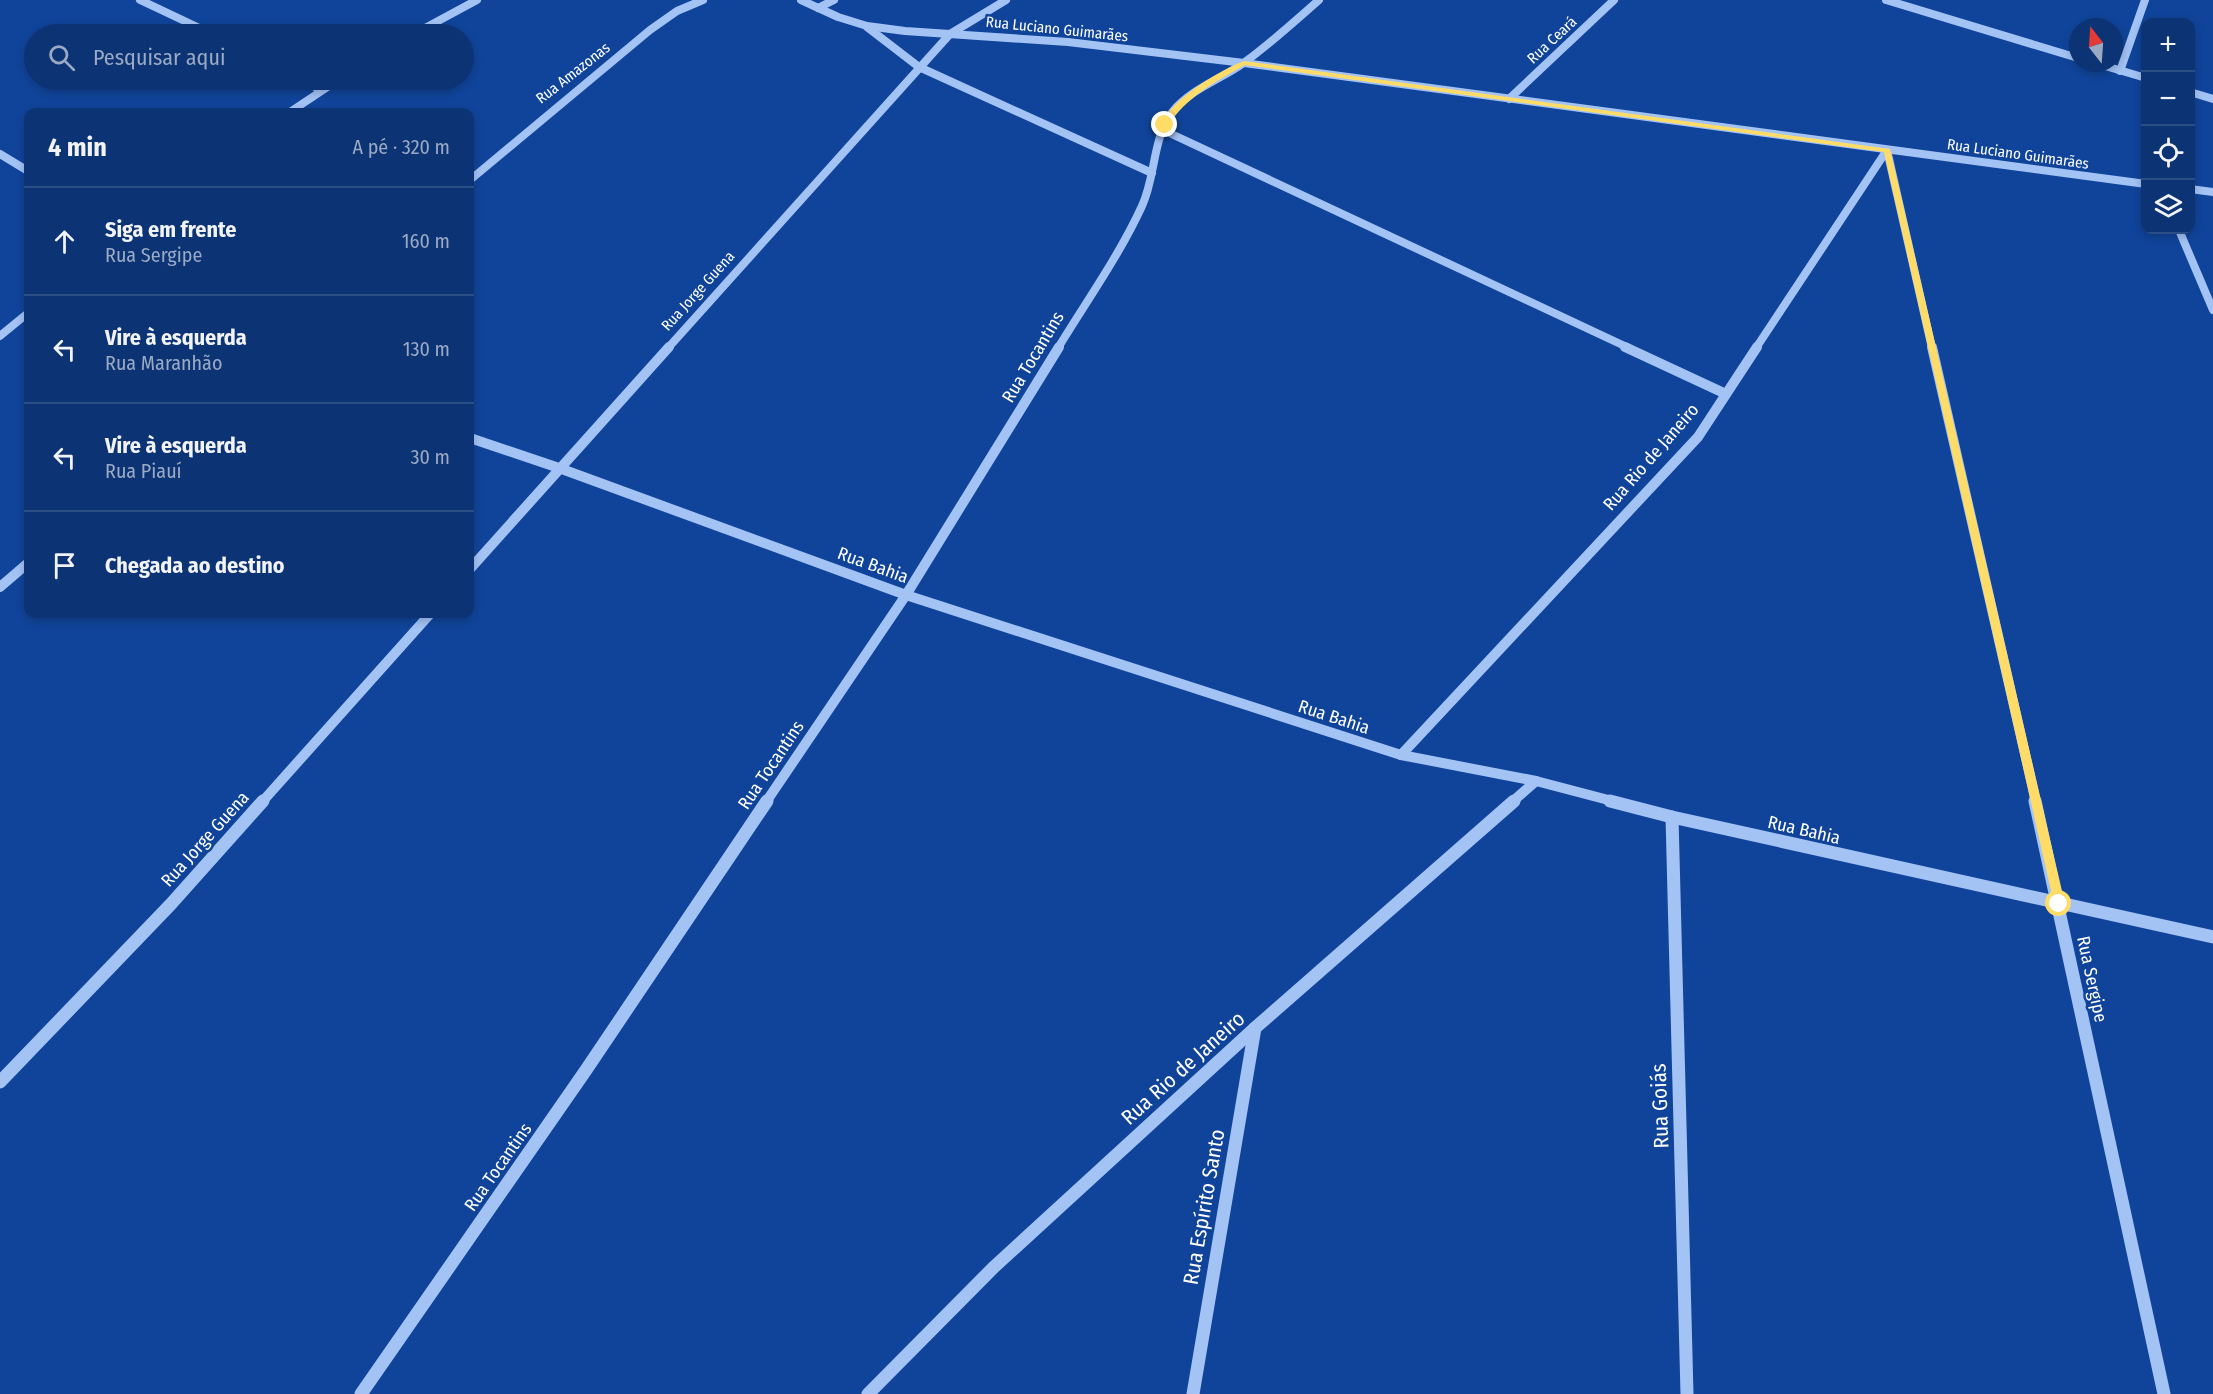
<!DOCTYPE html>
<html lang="pt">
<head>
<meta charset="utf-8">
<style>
	:root { --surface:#0c3374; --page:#153b79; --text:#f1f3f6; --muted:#9aaac5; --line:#2c4e86 }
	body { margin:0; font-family:"Fira Sans Condensed",sans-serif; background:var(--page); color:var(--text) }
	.controls { position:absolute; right:18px; top:18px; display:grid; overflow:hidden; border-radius:12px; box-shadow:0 3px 9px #0003 }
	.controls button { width:54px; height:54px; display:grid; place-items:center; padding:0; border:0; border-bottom:2px solid var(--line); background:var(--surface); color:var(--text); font:30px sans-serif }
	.compass { position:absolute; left:2069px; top:18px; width:54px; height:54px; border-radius:50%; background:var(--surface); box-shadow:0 3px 9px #0003; rotate:343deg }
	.stop { position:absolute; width:18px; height:18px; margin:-14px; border:4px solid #ffdc67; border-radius:50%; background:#fff }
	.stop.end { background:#ffdc67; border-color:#fff; box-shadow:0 2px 6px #0008 }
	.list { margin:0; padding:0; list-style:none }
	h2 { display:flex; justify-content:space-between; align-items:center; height:78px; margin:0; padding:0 24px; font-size:26px }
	h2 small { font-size:20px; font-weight:400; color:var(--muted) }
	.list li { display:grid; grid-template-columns:39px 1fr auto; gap:18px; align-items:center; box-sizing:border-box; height:108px; padding:0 24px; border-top:2px solid var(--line) }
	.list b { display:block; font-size:22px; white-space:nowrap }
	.list p { margin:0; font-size:20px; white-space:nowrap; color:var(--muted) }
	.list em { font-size:20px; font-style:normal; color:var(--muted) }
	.icon { flex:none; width:33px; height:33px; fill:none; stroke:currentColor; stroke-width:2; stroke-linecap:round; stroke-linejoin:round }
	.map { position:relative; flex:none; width:2213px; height:1394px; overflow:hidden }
	.search { position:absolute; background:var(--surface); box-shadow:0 3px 9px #0003; left:24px; top:24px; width:450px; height:66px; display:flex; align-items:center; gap:15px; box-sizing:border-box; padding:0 21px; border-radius:33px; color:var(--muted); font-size:22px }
	.panel { position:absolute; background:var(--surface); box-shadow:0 3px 9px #0003; left:24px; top:108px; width:450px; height:510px; border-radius:12px }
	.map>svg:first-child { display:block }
</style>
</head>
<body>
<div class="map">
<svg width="2213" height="1394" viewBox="0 0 2213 1394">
	<rect width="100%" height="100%" fill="#10449a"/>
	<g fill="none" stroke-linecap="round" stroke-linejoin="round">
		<g stroke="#a3c3f5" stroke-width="8">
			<polyline points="140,0 212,34"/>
			<polyline points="801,0 838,17 867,26 905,31 1068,42 1244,63 2146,184"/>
			<polyline points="1886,0 2078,58"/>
			<polyline points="818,8 834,0"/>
			<polyline points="867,27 919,67 1152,173"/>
			<polyline points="414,34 477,0"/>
			<polyline points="2095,63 2146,78"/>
			<polyline points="2120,71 2145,0"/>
			<polyline points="301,80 321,90"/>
			<polyline points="2190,92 2213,99"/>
			<polyline points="1509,99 1614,0"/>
			<polyline points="290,112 338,80"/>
			<polyline points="1163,130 1629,348"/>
			<polyline points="1887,150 1932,348"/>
			<polyline points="0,154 28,171"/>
			<polyline points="470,180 650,30 677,11 703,0"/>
			<polyline points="2190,189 2213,192"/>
			<polyline points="2179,230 2213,310"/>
			<polyline points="0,336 28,313"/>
			<polyline points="668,348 950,34 1006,0"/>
			<path d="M1058,348C1086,302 1119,256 1142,206C1156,176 1152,138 1173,111C1192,88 1222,79 1245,62C1271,43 1295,21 1319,0"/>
			<polyline points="1756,348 1887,150"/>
		</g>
		<g stroke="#a3c3f5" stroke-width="10">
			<polyline points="1625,347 1726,394"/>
			<polyline points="1932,347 2036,802"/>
			<polyline points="470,438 559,468 906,595 1401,755 1536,781 1616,802"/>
			<polyline points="470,569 669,347"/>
			<polyline points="0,587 28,563"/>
			<polyline points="1401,755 1698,437 1757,347"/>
			<polyline points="262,802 430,614"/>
			<polyline points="766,802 906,595 1059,347"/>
			<polyline points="1512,802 1536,781"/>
		</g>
		<g stroke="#a3c3f5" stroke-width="13">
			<polyline points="1610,801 1672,817 2213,937"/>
			<polyline points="2035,801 2164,1394"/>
			<polyline points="1672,817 1687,1394"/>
			<polyline points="0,1082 171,904 263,801"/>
			<polyline points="361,1394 586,1070 767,801"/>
			<polyline points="868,1394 994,1267 1255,1028 1514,801"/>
			<polyline points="1193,1394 1255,1028"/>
		</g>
	</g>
	<path fill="#ffdc67" d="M1244,61L1890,149L2065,904L2063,908L2059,909L2054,904L1884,152L1245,65C1215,82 1186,97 1167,127H1162C1166,101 1221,70 1244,61Z"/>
	<g text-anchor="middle" stroke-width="5" stroke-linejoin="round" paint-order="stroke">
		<g font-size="15" fill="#fff" stroke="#10449a">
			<text transform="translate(1057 29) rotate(6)" y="5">Rua Luciano Guimarães</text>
			<text transform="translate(1552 40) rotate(-43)" y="5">Rua Ceará</text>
			<text transform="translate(573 73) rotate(-38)" y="5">Rua Amazonas</text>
			<text transform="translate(2018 154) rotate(8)" y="5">Rua Luciano Guimarães</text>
			<text transform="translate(698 291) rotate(-48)" y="5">Rua Jorge Guena</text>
		</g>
		<g font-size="18" fill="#fff" stroke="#10449a">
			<text transform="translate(1033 357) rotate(-59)" y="6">Rua Tocantins</text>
			<text transform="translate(1651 457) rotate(-49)" y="6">Rua Rio de Janeiro</text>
			<text transform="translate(873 565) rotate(20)" y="6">Rua Bahia</text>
			<text transform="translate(1334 717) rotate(18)" y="6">Rua Bahia</text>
			<text transform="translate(771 765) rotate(-56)" y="6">Rua Tocantins</text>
			<text transform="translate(1804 830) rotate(13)" y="6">Rua Bahia</text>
			<text transform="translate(205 839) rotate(-48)" y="6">Rua Jorge Guena</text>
			<text transform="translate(2092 979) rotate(78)" y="6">Rua Sergipe</text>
			<text transform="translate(498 1167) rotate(-55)" y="6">Rua Tocantins</text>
		</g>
		<g font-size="21" fill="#fff" stroke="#10449a">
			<text transform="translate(1183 1068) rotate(-42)" y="7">Rua Rio de Janeiro</text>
			<text transform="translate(1660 1106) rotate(-92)" y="7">Rua Goiás</text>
			<text transform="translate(1204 1207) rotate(-80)" y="7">Rua Espírito Santo</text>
		</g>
	</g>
</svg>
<div class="controls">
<button>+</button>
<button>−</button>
<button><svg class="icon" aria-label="locate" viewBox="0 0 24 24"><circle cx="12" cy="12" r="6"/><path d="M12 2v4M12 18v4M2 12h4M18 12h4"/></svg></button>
<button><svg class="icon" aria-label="layers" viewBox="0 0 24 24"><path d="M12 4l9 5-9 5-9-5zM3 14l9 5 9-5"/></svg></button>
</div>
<svg class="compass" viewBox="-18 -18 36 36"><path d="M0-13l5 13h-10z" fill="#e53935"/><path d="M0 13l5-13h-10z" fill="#9aaac5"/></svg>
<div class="stop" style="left:2059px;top:904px"></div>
<div class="stop end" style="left:1165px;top:125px"></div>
<div class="search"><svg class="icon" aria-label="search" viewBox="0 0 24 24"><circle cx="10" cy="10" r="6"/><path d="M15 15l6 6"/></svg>Pesquisar aqui</div>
<section class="panel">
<h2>4 min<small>A pé · 320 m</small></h2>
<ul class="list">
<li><svg class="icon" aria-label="ahead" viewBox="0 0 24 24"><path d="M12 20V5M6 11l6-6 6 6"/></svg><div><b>Siga em frente</b><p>Rua Sergipe</p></div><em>160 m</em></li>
<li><svg class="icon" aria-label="left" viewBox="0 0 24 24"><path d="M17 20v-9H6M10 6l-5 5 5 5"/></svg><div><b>Vire à esquerda</b><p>Rua Maranhão</p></div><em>130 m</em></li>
<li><svg class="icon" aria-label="left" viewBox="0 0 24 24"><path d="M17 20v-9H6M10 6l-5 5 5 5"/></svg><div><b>Vire à esquerda</b><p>Rua Piauí</p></div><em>30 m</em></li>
<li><svg class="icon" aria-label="arrive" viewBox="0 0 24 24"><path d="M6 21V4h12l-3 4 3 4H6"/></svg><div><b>Chegada ao destino</b></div></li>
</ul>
</section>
</div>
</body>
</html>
